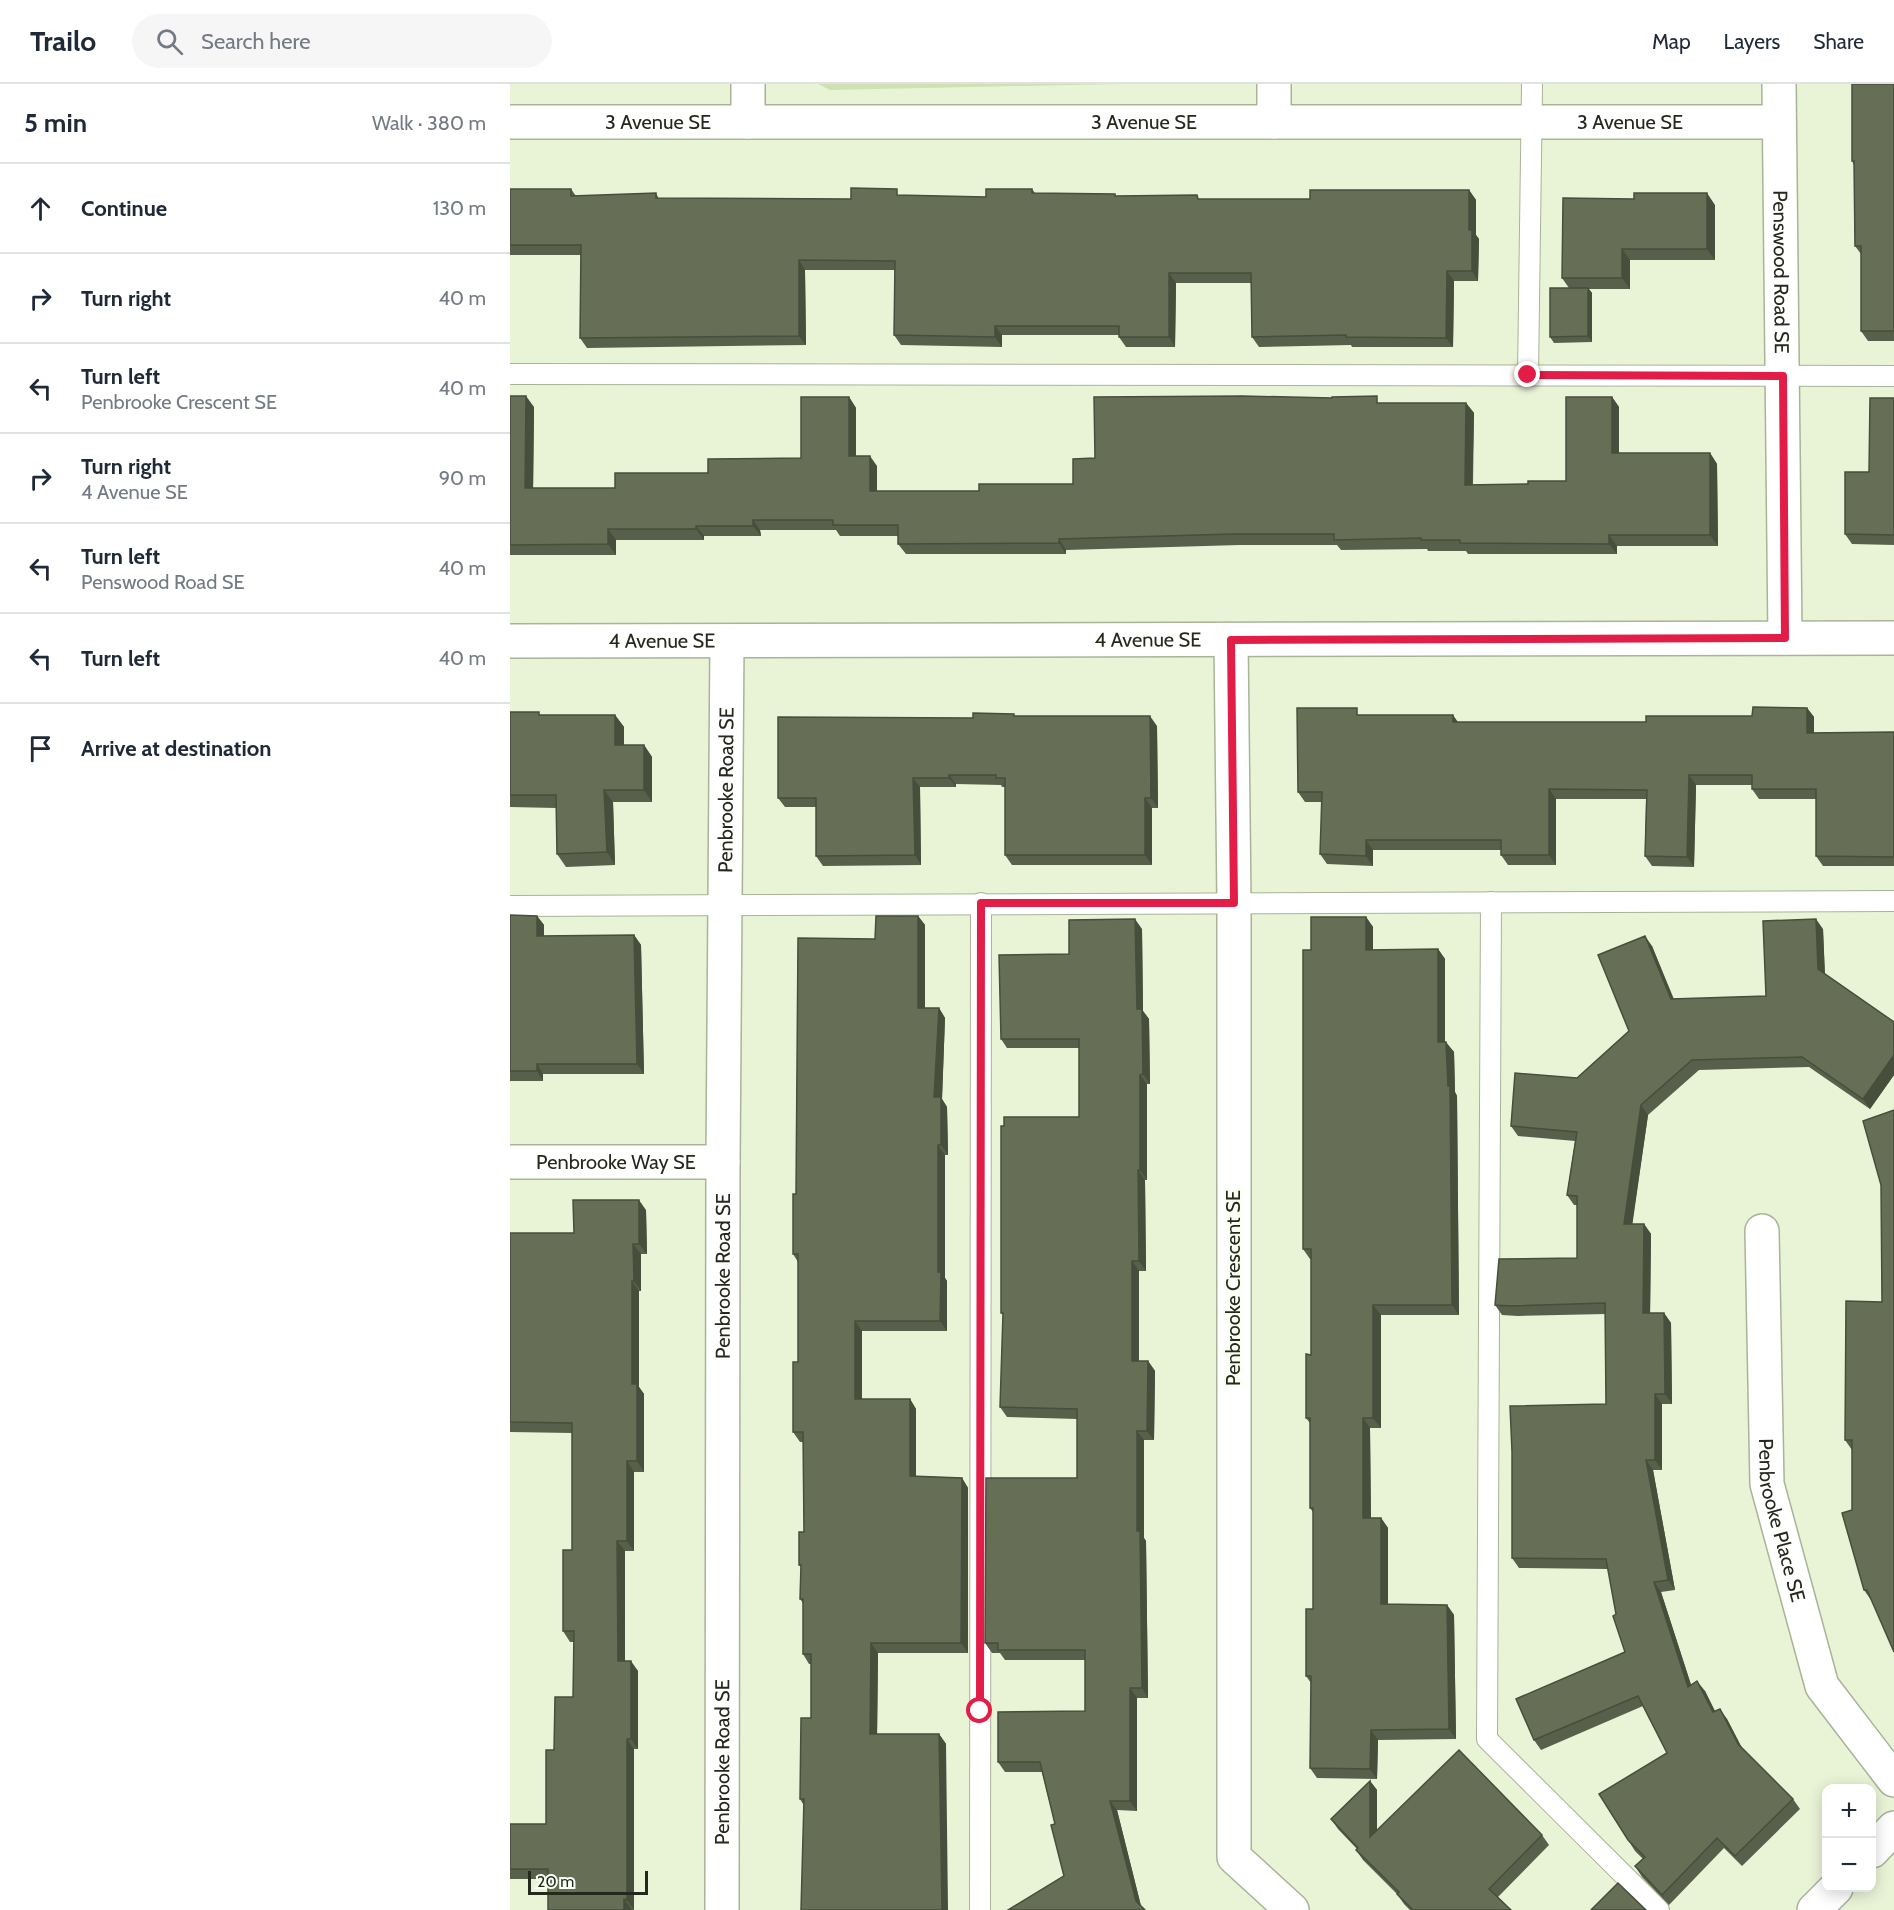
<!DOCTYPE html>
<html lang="en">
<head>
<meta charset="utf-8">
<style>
	:root { --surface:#fff; --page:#f6f6f7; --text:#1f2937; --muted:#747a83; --line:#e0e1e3 }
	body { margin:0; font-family:Cabin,sans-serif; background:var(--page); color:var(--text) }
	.controls { position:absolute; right:18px; bottom:18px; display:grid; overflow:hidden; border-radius:12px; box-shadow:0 3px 15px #0003 }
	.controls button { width:54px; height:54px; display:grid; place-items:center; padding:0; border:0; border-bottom:2px solid var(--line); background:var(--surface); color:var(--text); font:30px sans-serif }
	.scale { position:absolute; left:18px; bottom:15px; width:120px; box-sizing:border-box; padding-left:6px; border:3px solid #24281d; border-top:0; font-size:16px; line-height:21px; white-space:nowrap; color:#24281d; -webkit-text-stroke:4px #fafef3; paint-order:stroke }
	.stop { position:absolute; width:18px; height:18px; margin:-14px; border:4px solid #e11d48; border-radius:50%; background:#fff }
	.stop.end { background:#e11d48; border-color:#fff; box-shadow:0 2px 6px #0008 }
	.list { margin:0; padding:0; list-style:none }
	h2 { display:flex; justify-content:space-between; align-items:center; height:78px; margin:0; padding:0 24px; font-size:26px }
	h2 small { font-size:20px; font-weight:400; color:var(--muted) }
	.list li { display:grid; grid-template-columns:39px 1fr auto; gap:18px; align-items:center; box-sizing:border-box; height:90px; padding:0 24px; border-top:2px solid var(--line) }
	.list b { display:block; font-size:22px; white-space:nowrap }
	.list p { margin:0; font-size:20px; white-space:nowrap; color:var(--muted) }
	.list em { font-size:20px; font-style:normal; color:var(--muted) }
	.icon { flex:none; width:33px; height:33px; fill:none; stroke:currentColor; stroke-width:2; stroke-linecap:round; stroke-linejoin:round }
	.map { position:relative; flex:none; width:1384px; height:1826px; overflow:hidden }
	header { display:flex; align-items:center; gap:36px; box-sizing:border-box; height:84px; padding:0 30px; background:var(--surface); border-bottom:2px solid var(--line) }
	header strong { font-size:28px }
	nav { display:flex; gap:33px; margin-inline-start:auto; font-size:21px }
	.search { width:420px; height:54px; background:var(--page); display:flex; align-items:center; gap:15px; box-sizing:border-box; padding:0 21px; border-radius:33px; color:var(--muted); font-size:22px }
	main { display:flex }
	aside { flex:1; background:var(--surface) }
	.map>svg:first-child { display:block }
</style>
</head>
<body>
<header>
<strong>Trailo</strong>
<div class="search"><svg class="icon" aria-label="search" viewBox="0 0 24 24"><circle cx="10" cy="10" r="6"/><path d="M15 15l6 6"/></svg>Search here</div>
<nav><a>Map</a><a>Layers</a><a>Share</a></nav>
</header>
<main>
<aside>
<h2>5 min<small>Walk · 380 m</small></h2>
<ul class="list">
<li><svg class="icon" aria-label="ahead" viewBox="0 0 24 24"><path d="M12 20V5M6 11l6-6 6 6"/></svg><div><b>Continue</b></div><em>130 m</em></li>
<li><svg class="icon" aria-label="right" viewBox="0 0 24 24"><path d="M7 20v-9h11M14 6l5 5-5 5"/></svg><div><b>Turn right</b></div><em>40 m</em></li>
<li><svg class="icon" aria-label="left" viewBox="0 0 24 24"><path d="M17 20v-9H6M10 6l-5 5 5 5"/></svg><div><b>Turn left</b><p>Penbrooke Crescent SE</p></div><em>40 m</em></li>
<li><svg class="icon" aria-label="right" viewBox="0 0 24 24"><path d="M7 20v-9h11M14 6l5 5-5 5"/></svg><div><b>Turn right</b><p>4 Avenue SE</p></div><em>90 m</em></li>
<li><svg class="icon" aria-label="left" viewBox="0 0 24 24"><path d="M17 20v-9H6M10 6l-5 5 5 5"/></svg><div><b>Turn left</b><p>Penswood Road SE</p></div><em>40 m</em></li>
<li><svg class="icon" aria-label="left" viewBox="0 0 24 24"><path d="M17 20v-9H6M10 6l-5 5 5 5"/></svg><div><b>Turn left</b></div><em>40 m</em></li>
<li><svg class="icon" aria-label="arrive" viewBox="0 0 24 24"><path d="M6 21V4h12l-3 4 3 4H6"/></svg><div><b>Arrive at destination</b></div></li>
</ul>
</aside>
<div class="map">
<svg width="1384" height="1826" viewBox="0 0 1384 1826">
	<rect width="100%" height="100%" fill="#e9f4d7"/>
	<polygon fill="#cfe1b0" points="308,0 611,0 320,6"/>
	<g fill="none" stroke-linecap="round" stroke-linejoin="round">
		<defs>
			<g id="service">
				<polyline points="0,290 1384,292"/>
				<polyline points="1018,291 1022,0"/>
				<polyline points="981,818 977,1655 1149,1826"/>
				<polyline points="0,822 1384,817"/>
				<polyline points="470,1826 471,819"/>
			</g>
			<g id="minor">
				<path id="s1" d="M1269,0L1275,554"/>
				<path id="s2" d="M0,38H1269"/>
				<polyline points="238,38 238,0"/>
				<polyline points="764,38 764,0"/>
				<polyline points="721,556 724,819 724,1773 782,1826"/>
				<path id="s3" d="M0,557L1384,554"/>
				<path id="s4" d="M0,1078H213"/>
				<path id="s5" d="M1252,1147L1257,1400L1312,1602L1384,1696"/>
				<polyline points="1362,1767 1384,1744"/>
				<path id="s6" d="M212,1826L213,1078L217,557"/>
				<polyline points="1304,1826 1326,1804"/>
			</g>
		</defs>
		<use href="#service" stroke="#a9b398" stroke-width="22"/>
		<use href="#minor" stroke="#a9b398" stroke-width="36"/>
		<use href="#service" stroke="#fff" stroke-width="20"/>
		<use href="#minor" stroke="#fff" stroke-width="33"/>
	</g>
	<g fill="#585f4a">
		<polygon points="1384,0 1384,257 1358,257 1351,247 1351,170 1345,162 1344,81 1342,77"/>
		<polygon points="0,105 61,105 66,112 146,109 149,115 341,115 391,111 476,113 522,105 525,109 605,110 606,112 690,115 800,115 959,106 966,116 966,151 969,155 968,197 944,197 943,263 842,263 841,261 749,263 742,253 742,199 666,199 665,263 616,263 609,253 609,251 492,251 492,263 391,261 384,251 385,186 295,186 296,261 77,264 70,254 71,171 0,171"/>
		<polygon points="1124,115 1205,121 1205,176 1120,176 1120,205 1079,205 1082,209 1082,258 1044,259 1040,253 1059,204 1052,194"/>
		<polygon points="0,312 24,323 23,404 105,404 291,374 339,313 346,324 346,372 367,382 367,407 469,407 563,400 585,374 872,319 956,319 964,329 963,401 1018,400 1056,397 1102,313 1109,323 1109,369 1200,369 1207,380 1208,462 1107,462 1107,470 958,470 956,467 918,467 917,465 831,466 827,461 730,461 556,466 556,470 396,470 388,460 388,452 330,452 326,446 250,446 251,452 194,452 194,456 106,456 106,471 0,471"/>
		<polygon points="1384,314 1384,461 1342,460 1335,450 1359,388"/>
		<polygon points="1297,624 1304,633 1304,649 1384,648 1384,782 1313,782 1306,772 1306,715 1249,715 1242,705 1242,701 1186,701 1184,783 1142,782 1135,772 1136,715 1046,715 1046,781 998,781 991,771 991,766 863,766 863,782 817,780 810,770 812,718 795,718 788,708 852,631 948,638 1136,638 1242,632"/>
		<polygon points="0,628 32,631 105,631 114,643 114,661 134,661 142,673 142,718 103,718 105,781 56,783 47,770 46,724 0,723"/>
		<polygon points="506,632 647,642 648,724 642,724 642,781 502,781 495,771 495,703 492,703 491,701 446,700 446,703 410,703 411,781 313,782 306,772 306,723 275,723 268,714 463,634"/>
		<polygon points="0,831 27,832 34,841 34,852 124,851 131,861 134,990 33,990 33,997 0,997"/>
		<polygon points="408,832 415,841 415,924 429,924 435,934 432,1015 437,1023 438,1071 435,1071 435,1194 437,1197 437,1247 352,1247 352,1315 400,1315 406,1325 406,1392 452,1394 458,1404 458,1569 368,1569 367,1650 429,1650 436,1660 293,1720 290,1715 301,1634 301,1580 299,1580 293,1570 293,1519 290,1515 291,1483 289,1481 294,1448 293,1358 290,1358 283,1348 288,1278 288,1178 283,1170 286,1110 365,855"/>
		<polygon points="856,833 863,843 863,866 928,865 935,875 935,958 944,968 945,1008 947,1012 949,1231 871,1231 871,1344 860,1344 861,1434 871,1434 878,1444 878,1520 937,1521 944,1531 946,1655 868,1656 867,1695 807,1694 800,1684 801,1599 796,1592 803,1525 803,1428 800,1424 800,1339 796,1334 801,1271 801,1175 800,1175 793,1165 801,866"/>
		<polygon points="632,845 633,927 639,935 640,1000 637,1000 637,1096 635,1096 636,1187 629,1187 629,1277 638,1277 645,1287 644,1356 634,1356 634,1454 636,1457 638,1614 627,1614 627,1727 607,1726 631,1822 554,1792 545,1740 532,1688 495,1688 488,1678 575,1627 575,1576 495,1576 490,1569 482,1569 475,1559 567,1394 567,1335 497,1333 490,1323 493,1231 491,1229 569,1033 569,964 497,964 491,955 559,870"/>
		<polygon points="1313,845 1315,890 1384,938 1384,991 1360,1025 1299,983 1189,986 1138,1031 1122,1140 1134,1140 1141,1150 1140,1229 1154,1229 1161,1239 1162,1320 1152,1320 1152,1386 1143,1386 1165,1506 1151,1508 1181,1601 1195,1607 1205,1627 1217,1635 1232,1664 1283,1715 1290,1725 1232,1782 1214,1764 1159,1821 1132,1793 1125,1782 1133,1775 1125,1767 1118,1756 1157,1669 1133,1622 1031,1666 1024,1656 1115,1568 1106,1530 1098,1485 1009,1484 1002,1474 1096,1320 1095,1230 1008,1232 992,1231 985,1221 1067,1174 1067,1121 1064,1121 1057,1111 1065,1057 1008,1052 1001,1042 1067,994 1119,947 1142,862 1163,915 1256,912"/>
		<polygon points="1384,1026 1361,1516 1354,1506 1342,1426 1342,1366 1335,1356 1372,1218"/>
		<polygon points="136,1126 137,1170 131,1170 131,1207 129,1207 129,1303 134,1310 134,1388 124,1388 124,1467 115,1467 115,1577 128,1587 128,1665 124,1665 124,1826 38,1826 38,1795 0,1795 0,1740 36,1740 44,1666 63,1613 64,1558 60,1558 53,1547 62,1466 62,1349 0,1348 0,1149 64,1149"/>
		<polygon points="860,1697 867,1706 867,1746 1032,1751 1039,1761 988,1813 1001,1826 900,1826 894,1820 887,1810 853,1776 846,1766 847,1765 828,1745 821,1735"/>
	</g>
	<g fill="#474e3c">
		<polygon points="959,106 966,116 966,151 969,155 968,197 962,187 959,146"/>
		<polygon points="1197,109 1205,121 1205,176 1197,165"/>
		<polygon points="1112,165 1120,176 1120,205 1112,194"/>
		<polygon points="289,176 295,186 296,261 289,252"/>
		<polygon points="937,187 944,197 943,263 936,254"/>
		<polygon points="659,189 666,199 665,263 659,253"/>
		<polygon points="1078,204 1082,209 1082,258 1078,252"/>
		<polygon points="485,242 492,251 492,263 485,253"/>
		<polygon points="16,312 24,323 23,414 15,404"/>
		<polygon points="339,313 346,324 346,383 339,372"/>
		<polygon points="1102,313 1109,323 1109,380 1102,369"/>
		<polygon points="956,319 964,329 962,411 955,401"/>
		<polygon points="1200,369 1207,380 1208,462 1200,451"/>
		<polygon points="360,372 367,382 367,418 360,407"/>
		<polygon points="243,436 250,446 251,452 243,442"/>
		<polygon points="186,442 194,452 194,456 186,445"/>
		<polygon points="98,445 106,456 106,471 98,460"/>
		<polygon points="1099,451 1107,462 1107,470 1099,460"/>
		<polygon points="549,455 556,466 556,470 549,459"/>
		<polygon points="1297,624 1304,633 1304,659 1297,649"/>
		<polygon points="105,631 114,643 114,673 105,661"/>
		<polygon points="943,631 950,641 943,638"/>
		<polygon points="640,632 647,642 648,724 641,714"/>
		<polygon points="134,661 142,673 142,718 134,706"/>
		<polygon points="439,691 446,700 446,703 439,694"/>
		<polygon points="1179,691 1186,701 1184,783 1177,773"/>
		<polygon points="403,694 410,703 411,781 405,771"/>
		<polygon points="1039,705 1046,715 1046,781 1039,771"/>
		<polygon points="94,706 103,718 105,781 97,768"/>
		<polygon points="635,714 642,724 642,781 635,771"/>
		<polygon points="856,756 863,766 863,782 856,772"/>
		<polygon points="27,832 34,841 34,862 27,852"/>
		<polygon points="408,832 415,841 415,933 408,924"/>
		<polygon points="856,833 863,843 863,876 856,866"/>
		<polygon points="625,835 632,845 633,927 639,935 640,1000 633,990 627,925"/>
		<polygon points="1306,835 1313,845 1315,895 1308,885"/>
		<polygon points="124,851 131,861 134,990 127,980"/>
		<polygon points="1135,852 1142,862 1168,925 1161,915"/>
		<polygon points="928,865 935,875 935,968 928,958"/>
		<polygon points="429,924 435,934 432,1015 437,1023 438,1071 431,1061 424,1013"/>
		<polygon points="936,958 944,968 945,1008 947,1012 949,1231 942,1221"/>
		<polygon points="1384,971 1384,991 1360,1025 1353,1015"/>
		<polygon points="27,980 33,990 33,997 27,987"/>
		<polygon points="630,991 637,1000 637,1096 630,1086"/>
		<polygon points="1131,1021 1138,1031 1121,1150 1114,1140"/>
		<polygon points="428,1061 435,1071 435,1194 437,1197 437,1247 430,1237 428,1188"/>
		<polygon points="628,1086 635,1096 636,1187 629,1177"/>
		<polygon points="129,1116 136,1126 137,1170 129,1160"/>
		<polygon points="1134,1140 1141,1150 1140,1239 1133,1229"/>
		<polygon points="123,1160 131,1170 131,1207 124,1197"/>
		<polygon points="622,1177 629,1187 629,1287 622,1277"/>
		<polygon points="122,1197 129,1207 129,1303 134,1310 134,1388 127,1377 122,1300"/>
		<polygon points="863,1221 871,1231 871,1344 863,1334"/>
		<polygon points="1154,1229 1161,1239 1162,1320 1155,1310"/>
		<polygon points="345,1237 352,1247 352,1325 345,1315"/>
		<polygon points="638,1277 645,1287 644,1356 637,1347"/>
		<polygon points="1145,1310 1152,1320 1152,1386 1145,1376"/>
		<polygon points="400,1315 406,1325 406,1401 400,1392"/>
		<polygon points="853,1334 860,1344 861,1444 853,1434"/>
		<polygon points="627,1347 634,1356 634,1454 636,1457 638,1614 632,1604 627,1447"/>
		<polygon points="1136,1376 1143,1386 1165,1506 1158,1496"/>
		<polygon points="117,1377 124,1388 124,1467 117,1457"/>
		<polygon points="452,1394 458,1404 458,1569 451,1559"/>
		<polygon points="871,1434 878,1444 878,1530 871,1520"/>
		<polygon points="107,1457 115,1467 115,1587 108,1577"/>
		<polygon points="1144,1498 1151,1508 1185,1613 1178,1603"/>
		<polygon points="937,1521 944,1531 946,1655 939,1645"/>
		<polygon points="361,1559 368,1569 367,1660 360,1650"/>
		<polygon points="121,1577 128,1587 128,1665 121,1655"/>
		<polygon points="1187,1597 1195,1607 1210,1638 1203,1628"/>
		<polygon points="620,1604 627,1614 627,1727 620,1717"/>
		<polygon points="1210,1625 1217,1635 1235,1670 1228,1660"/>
		<polygon points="861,1646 868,1656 867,1695 860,1685"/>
		<polygon points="429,1650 436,1660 438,1826 432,1826"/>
		<polygon points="117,1655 124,1665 124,1826 117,1816"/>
		<polygon points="860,1697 867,1706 867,1762 860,1753"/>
		<polygon points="600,1717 607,1726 632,1826 626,1817"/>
		<polygon points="114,1815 122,1826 114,1826"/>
	</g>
	<g fill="#666f56" stroke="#474e3c" stroke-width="1.5">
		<polygon points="1342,0 1384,0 1384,247 1351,247 1351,162 1345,162 1344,77 1342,77"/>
		<polygon points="341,104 387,105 387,111 476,113 476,105 522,105 522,109 605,110 605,112 687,111 688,115 800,115 800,106 959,106 959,146 962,146 962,187 937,187 936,254 836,253 836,251 742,253 741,189 659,189 659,253 609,253 609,242 485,242 485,253 384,251 385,177 289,176 289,252 70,254 71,161 0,161 0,105 61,105 61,112 146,109 146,114 341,115"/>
		<polygon points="1124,109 1197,109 1197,165 1112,165 1112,194 1052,194 1053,114 1124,115"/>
		<polygon points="1040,204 1078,204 1078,252 1040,253"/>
		<polygon points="0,312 16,312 15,404 105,404 105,389 198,389 198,375 291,374 291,313 339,313 339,372 360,372 360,407 469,407 469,400 563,400 563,375 585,374 584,313 732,312 822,314 822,313 867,312 867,319 956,319 955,401 1018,400 1018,397 1056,397 1056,313 1102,313 1102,369 1200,369 1200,451 1099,451 1099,460 950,459 950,456 911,456 911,454 824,456 824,450 723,450 549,455 549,459 388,460 388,441 323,441 323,436 243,436 243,442 186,442 186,445 98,445 98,460 0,461"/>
		<polygon points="1360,314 1384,314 1384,451 1335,450 1335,388 1359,388"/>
		<polygon points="1243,623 1297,624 1297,649 1384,648 1384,773 1306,772 1306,705 1242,705 1242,691 1179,691 1177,773 1135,772 1137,706 1039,705 1039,771 991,771 991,756 856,756 856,772 810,770 812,708 788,708 787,624 847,624 847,631 943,631 943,638 1136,638 1136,632 1242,632"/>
		<polygon points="0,628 29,628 29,631 105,631 105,661 134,661 134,706 94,706 97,768 47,770 46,711 0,711"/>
		<polygon points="463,629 504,630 504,632 640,632 641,714 635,714 635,771 495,771 495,694 486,694 486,691 439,691 439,694 403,694 405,771 306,772 306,714 268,714 268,633 463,634"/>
		<polygon points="0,831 27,832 27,852 124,851 127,980 27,980 27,987 0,987"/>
		<polygon points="366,832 408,832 408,924 429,924 424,1013 431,1013 431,1061 428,1061 428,1188 431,1188 430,1237 345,1237 345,1315 400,1315 400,1392 452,1394 451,1559 361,1559 360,1650 429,1650 432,1826 291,1826 294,1715 290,1715 291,1634 301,1634 301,1570 293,1570 293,1515 290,1515 291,1481 289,1481 289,1448 294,1448 293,1348 283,1348 283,1278 288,1278 288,1170 283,1170 283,1110 286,1110 288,854 365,855"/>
		<polygon points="801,833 856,833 856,866 928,865 928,958 936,958 938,1002 940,1002 942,1221 863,1221 863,1334 853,1334 853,1434 871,1434 871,1520 937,1521 939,1645 861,1646 860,1685 800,1684 801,1592 796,1592 796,1525 803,1525 803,1424 800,1424 800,1334 796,1334 796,1270 801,1271 801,1165 793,1165 793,866 801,866"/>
		<polygon points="625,835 627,925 632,925 633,990 630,991 630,1086 628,1086 629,1177 622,1177 622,1277 638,1277 637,1347 627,1347 627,1447 630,1447 632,1604 620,1604 620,1717 600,1717 626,1817 635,1826 498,1826 554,1792 541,1741 545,1740 530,1678 488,1678 488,1628 575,1627 575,1566 488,1566 488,1559 475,1559 476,1394 567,1394 567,1325 490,1323 493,1229 491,1229 491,1042 494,1042 494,1033 569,1033 569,955 491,955 489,871 559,870 559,836"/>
		<polygon points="1306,835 1308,885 1384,938 1384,971 1353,1015 1292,973 1182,976 1131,1021 1114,1140 1134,1140 1133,1229 1154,1229 1155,1310 1145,1310 1145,1376 1136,1376 1158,1496 1144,1498 1178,1603 1187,1597 1203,1628 1210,1625 1228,1660 1283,1715 1225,1772 1207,1754 1152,1811 1125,1782 1135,1773 1118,1756 1089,1710 1157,1669 1128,1612 1024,1656 1006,1615 1115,1568 1103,1532 1106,1530 1096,1475 1002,1474 1002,1368 1000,1322 1096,1320 1095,1219 1001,1222 985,1221 989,1175 1067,1174 1067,1112 1057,1111 1067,1048 1001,1042 1005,989 1067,994 1119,947 1088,871 1135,852 1161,915 1256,912 1253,837"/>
		<polygon points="1384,1026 1384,1568 1357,1506 1354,1506 1332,1429 1342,1426 1342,1356 1335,1356 1336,1217 1372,1218 1371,1101 1353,1037"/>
		<polygon points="63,1116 129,1116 129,1160 123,1160 124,1197 122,1197 122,1300 127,1300 127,1377 117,1377 117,1457 107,1457 108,1577 121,1577 121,1655 117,1655 117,1816 114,1815 114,1826 38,1826 38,1785 0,1785 0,1740 36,1740 36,1666 44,1666 45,1613 63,1613 64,1547 53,1547 53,1466 62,1466 62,1339 0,1338 0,1149 64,1149"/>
		<polygon points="949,1666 1032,1751 979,1805 1001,1826 903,1826 887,1810 889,1808 846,1766 848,1764 821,1735 860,1697 860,1753"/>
		<polygon points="1108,1799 1136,1826 1081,1826"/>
	</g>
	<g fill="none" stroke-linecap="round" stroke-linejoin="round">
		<polyline stroke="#e11d48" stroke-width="8" points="470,1627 471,819 724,819 721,556 1275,554 1273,292 1018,291"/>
	</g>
	<g text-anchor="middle" stroke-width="6" stroke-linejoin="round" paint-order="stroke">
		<g font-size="20" fill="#24281d" stroke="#fafef3">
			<text dy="7" stroke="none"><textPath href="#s2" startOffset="148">3 Avenue SE</textPath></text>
			<text dy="7" stroke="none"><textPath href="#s2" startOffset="634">3 Avenue SE</textPath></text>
			<text dy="7" stroke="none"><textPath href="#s2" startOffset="1120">3 Avenue SE</textPath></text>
			<text dy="7" stroke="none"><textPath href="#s1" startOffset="188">Penswood Road SE</textPath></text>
			<text dy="7" stroke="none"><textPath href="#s3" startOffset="638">4 Avenue SE</textPath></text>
			<text dy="7" stroke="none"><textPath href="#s3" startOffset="152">4 Avenue SE</textPath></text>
			<text dy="7" stroke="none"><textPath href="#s6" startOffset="1120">Penbrooke Road SE</textPath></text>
			<text dy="7" stroke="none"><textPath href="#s4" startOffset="106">Penbrooke Way SE</textPath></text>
			<text dy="7" stroke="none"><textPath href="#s6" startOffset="634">Penbrooke Road SE</textPath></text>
			<text transform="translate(723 1204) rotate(-90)" y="7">Penbrooke Crescent SE</text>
			<text dy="7" stroke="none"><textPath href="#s5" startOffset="291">Penbrooke Place SE</textPath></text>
			<text dy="7" stroke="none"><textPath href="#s6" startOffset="148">Penbrooke Road SE</textPath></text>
		</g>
	</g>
</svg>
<div class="controls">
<button>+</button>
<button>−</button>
</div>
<div class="scale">20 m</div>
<div class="stop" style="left:470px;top:1627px"></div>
<div class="stop end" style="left:1018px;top:291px"></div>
</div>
</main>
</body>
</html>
